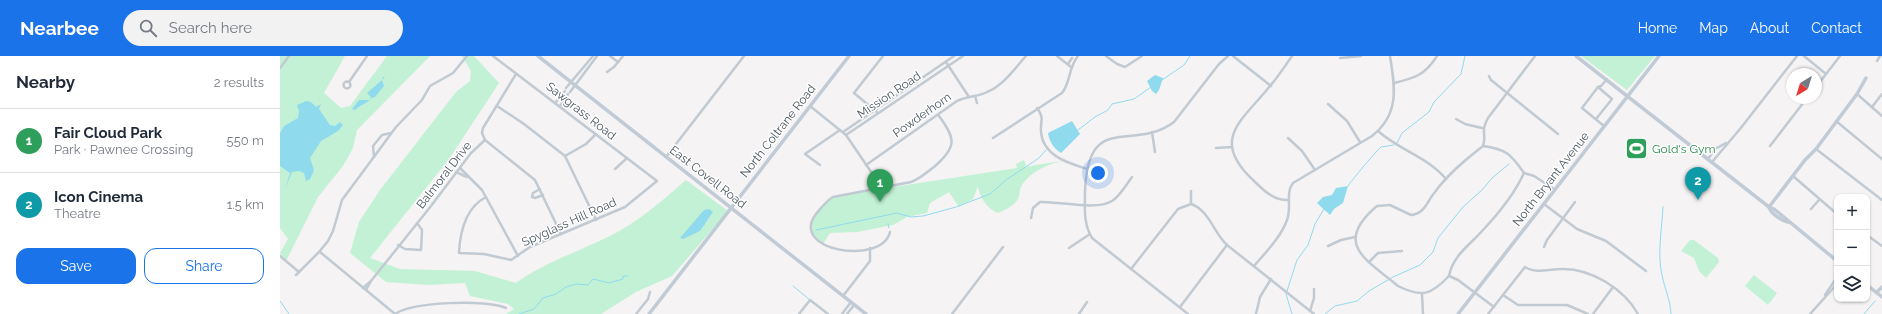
<!DOCTYPE html>
<html lang="en">
<head>
<meta charset="utf-8">
<style>
	:root { --surface:#fff; --page:#f2f2f3; --text:#1f2937; --muted:#747a83; --line:#e0e1e3; --accent:#1a73e8 }
	body { margin:0; font-family:Raleway,sans-serif; background:var(--page); color:var(--text) }
	.controls { position:absolute; right:12px; bottom:12px; display:grid; overflow:hidden; border-radius:8px; box-shadow:0 1px 3px #0004 }
	.controls button { width:36px; height:36px; display:grid; place-items:center; padding:0; border:0; border-bottom:1px solid var(--line); background:var(--surface); color:var(--text); font:20px sans-serif }
	.compass { position:absolute; left:1506px; top:12px; width:36px; height:36px; border-radius:50%; background:var(--surface); box-shadow:0 1px 3px #0004; rotate:218deg }
	.you { position:absolute; left:818px; top:117px; width:14px; height:14px; margin:-10px; border:3px solid #fff; border-radius:50%; background:#1a73e8; box-shadow:0 0 0 6px #1a73e833 }
	.badge { display:grid; place-items:center; width:26px; height:26px; border-radius:50%; background:var(--accent); color:#fff; font-size:13px; font-weight:700 }
	.pin { position:absolute; translate:-50% -33px; filter:drop-shadow(0 1px 2px #0008) }
	.pin::after { content:''; position:absolute; top:21px; width:14px; height:12px; background:inherit; clip-path:polygon(0 0,100% 0,50% 100%) }
	.list { margin:0; padding:0; list-style:none }
	h2 { display:flex; justify-content:space-between; align-items:center; height:52px; margin:0; padding:0 16px; font-size:17px }
	h2 small { font-size:13px; font-weight:400; color:var(--muted) }
	.list li { display:grid; grid-template-columns:26px 1fr auto; gap:12px; align-items:center; box-sizing:border-box; height:64px; padding:0 16px; border-top:1px solid var(--line) }
	.list b { display:block; font-size:15px; white-space:nowrap }
	.list p { margin:0; font-size:13px; white-space:nowrap; color:var(--muted) }
	.list em { font-size:13px; font-style:normal; color:var(--muted) }
	.actions { display:flex; gap:8px; padding:12px 16px }
	.actions a { flex:1; padding:9px 0; border:1px solid var(--accent); border-radius:12px; text-align:center; font-size:14px; color:var(--accent) }
	.actions .main { background:var(--accent); color:#fff }
	.icon { flex:none; width:22px; height:22px; fill:none; stroke:currentColor; stroke-width:2; stroke-linecap:round; stroke-linejoin:round }
	.map { position:relative; flex:none; width:1602px; height:258px; overflow:hidden }
	header { display:flex; align-items:center; gap:24px; box-sizing:border-box; height:56px; padding:0 20px; background:var(--accent); color:#fff }
	header strong { font-size:19px }
	nav { display:flex; gap:22px; margin-inline-start:auto; font-size:14px }
	.search { width:280px; height:36px; background:var(--page); display:flex; align-items:center; gap:10px; box-sizing:border-box; padding:0 14px; border-radius:22px; color:var(--muted); font-size:15px }
	main { display:flex }
	aside { flex:1; background:var(--surface) }
	.map>svg:first-child { display:block }
</style>
</head>
<body>
<header>
<strong>Nearbee</strong>
<div class="search"><svg class="icon" aria-label="search" viewBox="0 0 24 24"><circle cx="10" cy="10" r="6"/><path d="M15 15l6 6"/></svg>Search here</div>
<nav><a>Home</a><a>Map</a><a>About</a><a>Contact</a></nav>
</header>
<main>
<aside>
<h2>Nearby<small>2 results</small></h2>
<ul class="list">
<li><span class="badge" style="background:#2e9e5b">1</span><div><b>Fair Cloud Park</b><p>Park · Pawnee Crossing</p></div><em>550 m</em></li>
<li><span class="badge" style="background:#0f9aa8">2</span><div><b>Icon Cinema</b><p>Theatre</p></div><em>1.5 km</em></li>
</ul>
<div class="actions"><a class="main">Save</a><a>Share</a></div>
</aside>
<div class="map">
<svg width="1602" height="258" viewBox="0 0 1602 258">
	<rect width="100%" height="100%" fill="#f5f3f3"/>
	<g fill="#c3f1d5">
		<polygon points="0,0 65,0 44,37 61,52 70,50 107,0 150,0 77,74 73,92 63,110 38,141 6,205 0,197 8,183 0,172"/>
		<path d="M182,0H194L219,27L169,103L90,202L120,213L195,215L236,227C265,206 298,196 330,180C358,166 382,145 406,124L448,155L392,220L356,236L321,258H226L234,253L228,248L190,240L185,227L148,229L106,226L70,197L79,166L100,134L176,36L190,25L191,15Z"/>
		<polygon points="1301,0 1375,0 1347,34"/>
		<path d="M744,104L746,109L744,111L782,105C768,108 748,117 741,131C739,135 740,139 738,143C734,150 725,154 718,157C707,153 700,142 698,130L693,143L679,151L669,136L650,147L647,157L627,161L613,169L577,176L550,177L543,188L531,176V165L550,142L561,139L737,112L736,108Z"/>
		<polygon points="1410,184 1414,184 1438,202 1439,206 1426,222 1419,215 1414,202 1401,195"/>
		<polygon points="1474,219 1497,237 1488,249 1465,230"/>
	</g>
	<g fill="#90daee">
		<polygon points="875,19 883,22 879,34 876,38 872,35 867,25"/>
		<path d="M103,21H105L102,24L104,30L95,41L92,42C87,48 81,48 75,54L72,53L79,44H90L91,41L87,37L102,24Z"/>
		<polygon points="26,45 31,46 36,51 41,48 39,53 50,69 55,70 60,66 63,69 58,75 41,85 32,99 30,102 34,114 30,123 26,125 24,117 19,115 12,116 5,133 10,117 0,110 0,77 4,70 18,62 19,55 17,49"/>
		<path d="M792,65L800,78L781,97C774,93 769,85 768,77Z"/>
		<polygon points="1068,130 1063,147 1054,153 1050,159 1037,147 1043,141 1052,139 1056,132"/>
		<polygon points="429,153 433,156 420,175 403,183 400,182 424,154"/>
	</g>
	<g fill="none" stroke-linecap="round" stroke-linejoin="round">
		<g stroke="#90daee" stroke-width="1">
			<polyline points="882,24 904,9 910,0"/>
			<polyline points="798,74 815,61 828,54 832,48 854,43 871,31"/>
			<polyline points="1117,87 1122,77 1149,56 1154,46 1181,18 1185,0"/>
			<path d="M1068,130C1070,126 1098,93 1101,91C1105,90 1110,90 1114,89"/>
			<path d="M1383,151C1382,172 1377,198 1382,219C1385,234 1390,242 1391,258"/>
			<polyline points="608,168 609,172"/>
			<polyline points="536,174 617,157 631,161 643,160 676,151 710,138 726,124 759,102 766,94"/>
			<polyline points="513,230 530,244"/>
			<polyline points="1007,235 1017,204 1028,189 1035,168 1044,153"/>
			<polyline points="1006,238 1012,258"/>
			<polyline points="0,245 9,258"/>
			<polyline points="239,258 254,253 263,242 276,238 286,231 296,228 308,229 313,223 329,227 343,223 343,220 348,220"/>
			<polyline points="1045,258 1055,250 1077,245 1089,235 1113,221 1140,209 1153,196 1158,182 1183,151 1203,133 1212,122 1229,108"/>
			<polyline points="1584,258 1595,245"/>
		</g>
		<g stroke="#c1cad2" stroke-width="2.5">
			<polyline points="330,0 338,6"/>
			<polyline points="777,0 791,11"/>
			<polyline points="826,0 837,8 845,11 862,0"/>
			<polyline points="953,0 991,30"/>
			<polyline points="1524,0 1546,18"/>
			<polyline points="1060,2 1081,0"/>
			<polyline points="1597,5 1600,0"/>
			<polyline points="666,6 689,41"/>
			<polyline points="788,8 792,2"/>
			<polyline points="0,12 9,0"/>
			<polyline points="327,16 334,11 343,0"/>
			<polyline points="1209,20 1211,24 1278,78"/>
			<circle cx="67" cy="29" r="3.5"/>
			<polyline points="69,26 87,0"/>
			<path d="M1114,27C1135,22 1145,19 1157,0"/>
			<polyline points="1536,31 1560,0"/>
			<polyline points="286,32 313,0"/>
			<polyline points="290,36 317,0"/>
			<polyline points="1577,38 1602,60"/>
			<polyline points="695,40 697,47"/>
			<polyline points="276,46 285,35"/>
			<polyline points="1048,48 1067,65 1080,86"/>
			<polyline points="217,50 244,68 285,100 316,164"/>
			<polyline points="280,50 288,38"/>
			<polyline points="530,50 566,79 602,132"/>
			<polyline points="1592,51 1602,38"/>
			<path d="M757,52C765,63 760,64 761,76C763,100 788,107 807,113"/>
			<polyline points="598,57 574,37 603,0"/>
			<polyline points="1176,63 1185,68 1202,72"/>
			<polyline points="1316,63 1332,43 1318,31"/>
			<polyline points="1556,65 1602,103"/>
			<polyline points="1324,70 1302,52 1318,31 1321,30 1327,23"/>
			<path d="M1098,75C1119,94 1148,101 1166,123"/>
			<polyline points="563,76 674,0"/>
			<polyline points="872,76 875,96"/>
			<polyline points="566,79 683,0"/>
			<path d="M713,82L782,37C791,26 788,12 798,0"/>
			<polyline points="1008,82 1022,95 1035,114"/>
			<polyline points="205,84 255,124 281,178"/>
			<path d="M1203,90C1226,93 1231,98 1244,117L1254,120L1274,133"/>
			<polyline points="1490,90 1527,42"/>
			<polyline points="936,92 952,91"/>
			<polyline points="1536,93 1602,144"/>
			<polyline points="285,100 306,88 316,78"/>
			<polyline points="94,101 93,90 102,79 111,77"/>
			<polyline points="386,101 464,0"/>
			<polyline points="1428,103 1435,93 1446,87"/>
			<polyline points="1432,106 1460,73 1517,0"/>
			<polyline points="540,109 525,98 560,74"/>
			<path d="M586,109L677,45C687,40 698,41 707,36C723,30 735,12 746,0"/>
			<polyline points="180,112 202,134 238,200"/>
			<polyline points="335,113 347,102"/>
			<polyline points="176,116 187,121"/>
			<polyline points="1513,120 1557,158"/>
			<polyline points="260,133 253,137 252,141 255,142 263,139"/>
			<polyline points="911,135 911,148"/>
			<path d="M206,141C185,152 180,176 179,197L204,198L231,204L250,191L345,151L377,125L213,0"/>
			<path d="M1009,144C994,145 983,134 973,124C929,83 963,64 990,30C998,21 1005,10 1012,0"/>
			<polyline points="1264,148 1297,173 1326,185 1366,215"/>
			<polyline points="1531,153 1539,144"/>
			<path d="M751,162L753,152L760,146C779,145 816,155 832,145C840,140 846,129 852,121"/>
			<path d="M610,176C602,210 508,195 536,158C541,152 546,145 553,141L631,126C640,123 647,116 654,111C677,91 676,83 659,60"/>
			<polyline points="1587,179 1602,190"/>
			<polyline points="118,189 125,193 141,194 142,174 137,167"/>
			<polyline points="1048,190 1061,184 1075,181"/>
			<polyline points="1264,191 1267,184 1295,146"/>
			<polyline points="789,192 810,178"/>
			<polyline points="40,196 115,258"/>
			<polyline points="0,200 19,216"/>
			<polyline points="1089,206 1098,197 1122,195"/>
			<path d="M974,210C986,196 1001,181 1007,164C1012,152 1005,137 1013,127L1092,80C1120,58 1115,31 1110,0"/>
			<path d="M851,213L898,153L911,148C929,154 934,177 947,189L1034,258"/>
			<polyline points="16,219 39,196 48,185 53,175 62,144 116,71 142,44 150,30 173,17 187,0"/>
			<path d="M1169,220C1151,239 1142,242 1118,230C1087,204 1052,188 1097,150L1110,149L1131,159C1145,158 1147,145 1155,136C1168,118 1185,104 1203,90C1207,79 1200,76 1208,62L1255,0"/>
			<path d="M1169,220C1173,199 1190,189 1203,174C1219,157 1234,139 1244,117"/>
			<polyline points="1169,220 1178,224 1214,251"/>
			<polyline points="83,232 91,225 151,150 191,97 205,84 202,77 203,72 236,18"/>
			<polyline points="86,234 91,225"/>
			<polyline points="1142,238 1143,258"/>
			<polyline points="1223,239 1238,249 1287,249 1308,258"/>
			<polyline points="1545,239 1557,221"/>
			<polyline points="563,240 590,205 590,192"/>
			<polyline points="900,251 947,189"/>
			<polyline points="1030,255 1034,242 1034,233"/>
			<path d="M115,258C132,246 206,243 226,252"/>
			<polyline points="356,258 368,243 370,236"/>
			<polyline points="519,258 530,244 548,258"/>
			<polyline points="562,258 571,246"/>
			<polyline points="567,258 574,249"/>
			<polyline points="672,258 723,191"/>
			<polyline points="799,258 807,246"/>
			<path d="M908,258L812,182C803,167 805,152 805,135C808,54 853,97 894,66L939,8L948,0"/>
			<polyline points="976,258 980,241 991,223"/>
			<path d="M1208,258L1245,211C1256,218 1270,213 1281,213C1311,212 1344,233 1358,258"/>
			<polyline points="1313,258 1333,231"/>
			<polyline points="1530,258 1557,228"/>
		</g>
		<g stroke="#c1cbd6" stroke-width="3.5">
			<polyline points="258,0 586,258"/>
			<polyline points="1296,0 1489,151 1494,153 1557,205"/>
			<polyline points="1489,151 1525,104 1536,93 1577,38 1586,22"/>
			<path d="M1489,151C1491,158 1501,164 1508,166"/>
			<polyline points="1587,229 1602,241"/>
			<polyline points="1597,236 1602,231"/>
			<polyline points="369,258 569,0"/>
			<polyline points="1178,258 1379,0"/>
		</g>
	</g>
	<defs>
		<symbol id="stadium-square" viewBox="-11 -11 22 22"><rect x="-9" y="-9" width="18" height="18" rx="4" fill="#2e9e5b" stroke="#fff"/><path d="M0-5a6.5 5 0 1 0 0 10a6.5 5 0 1 0 0-10ZM-3.5-1.8h7v3.6h-7Z" fill="#fff"/></symbol>
	</defs>
	<g fill-rule="evenodd">
		<use href="#stadium-square" x="1344" y="80" width="25" height="25"/>
	</g>
	<g text-anchor="middle" stroke-width="3" stroke-linejoin="round" paint-order="stroke">
		<g font-size="12" fill="#4a5661" stroke="#fff">
			<text transform="translate(609 39) rotate(-34)" y="4">Mission Road</text>
			<text transform="translate(301 55) rotate(38)" y="4">Sawgrass Road</text>
			<text transform="translate(642 59) rotate(-35)" y="4">Powderhorn</text>
			<text transform="translate(498 75) rotate(-52)" y="4">North Coltrane Road</text>
			<text transform="translate(164 119) rotate(-52)" y="4">Balmoral Drive</text>
			<text transform="translate(428 121) rotate(38)" y="4">East Covell Road</text>
			<text transform="translate(1271 123) rotate(-52)" y="4">North Bryant Avenue</text>
			<text transform="translate(289 166) rotate(-24)" y="4">Spyglass Hill Road</text>
		</g>
		<g font-size="12" fill="#27864d" stroke="#fff" text-anchor="start">
			<text x="1372" y="97">Gold's Gym</text>
		</g>
	</g>
</svg>
<div class="controls">
<button>+</button>
<button>−</button>
<button><svg class="icon" aria-label="layers" viewBox="0 0 24 24"><path d="M12 4l9 5-9 5-9-5zM3 14l9 5 9-5"/></svg></button>
</div>
<svg class="compass" viewBox="-18 -18 36 36"><path d="M0-13l5 13h-10z" fill="#e53935"/><path d="M0 13l5-13h-10z" fill="#747a83"/></svg>
<div class="you"></div>
<div class="pin badge" style="left:600px;top:146px;background:#2e9e5b">1</div>
<div class="pin badge" style="left:1418px;top:144px;background:#0f9aa8">2</div>
</div>
</main>
</body>
</html>
